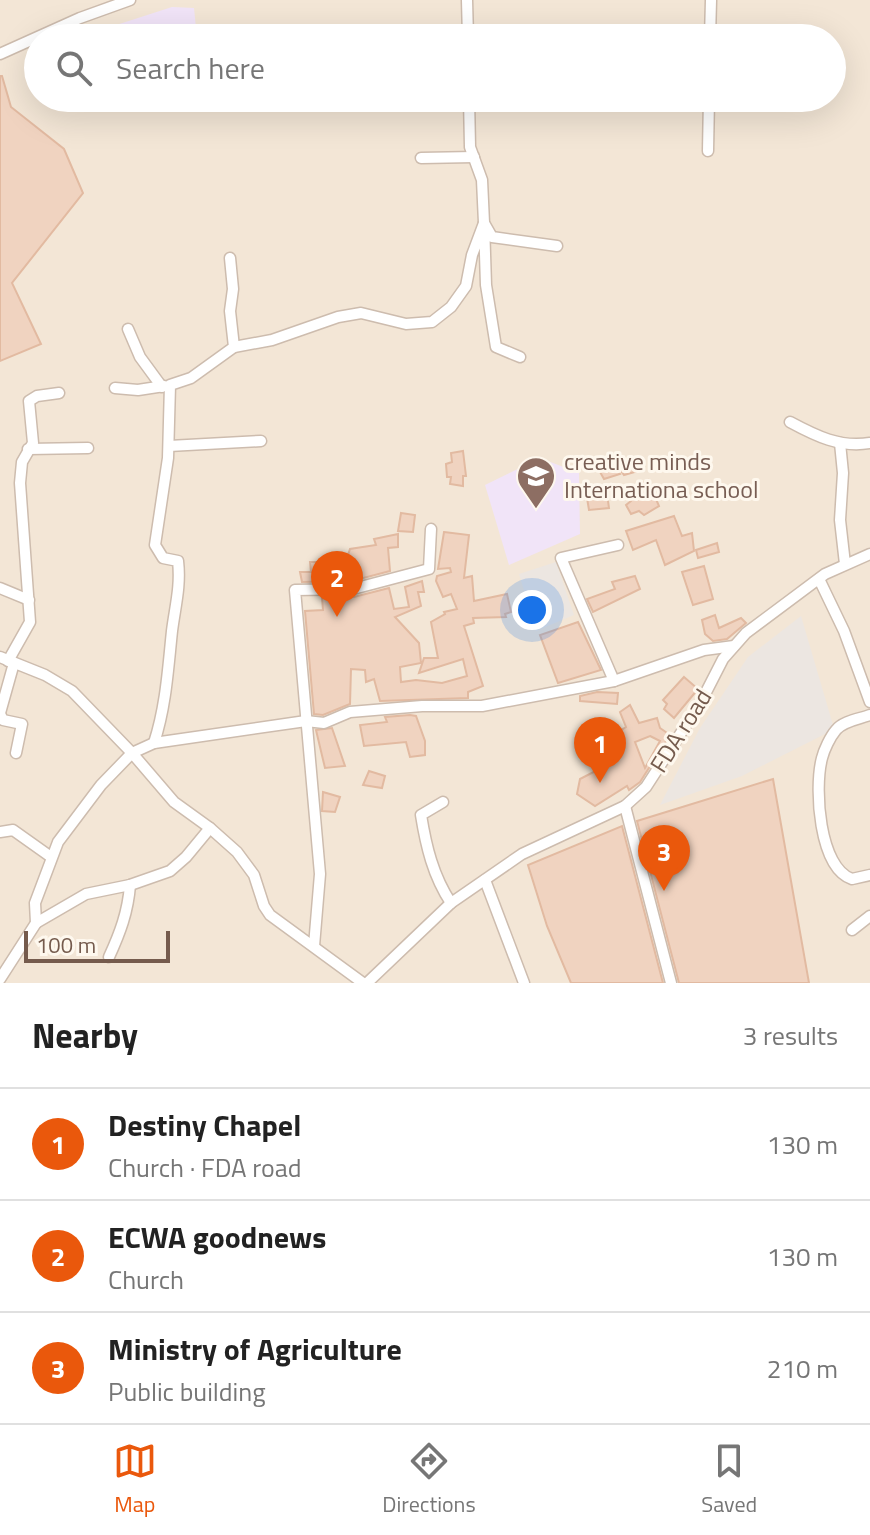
<!DOCTYPE html>
<html lang="en">
<head>
<meta charset="utf-8">
<style>
	:root { --surface:#fff; --page:#f6f6f6; --text:#222; --muted:#767676; --line:#e0e0e0; --accent:#ea580c }
	body { margin:0; font-family:"Titillium Web",sans-serif; background:var(--page); color:var(--text) }
	.scale { position:absolute; left:24px; bottom:20px; width:146px; box-sizing:border-box; padding-left:8px; border:4px solid #755b4d; border-top:0; font-size:22px; line-height:28px; white-space:nowrap; color:#755b4d; -webkit-text-stroke:6px #fef8ee; paint-order:stroke }
	.you { position:absolute; left:532px; top:610px; width:28px; height:28px; margin:-20px; border:6px solid #fff; border-radius:50%; background:#1a73e8; box-shadow:0 0 0 12px #1a73e833 }
	.badge { display:grid; place-items:center; width:52px; height:52px; border-radius:50%; background:var(--accent); color:#fff; font-size:26px; font-weight:700 }
	.pin { position:absolute; translate:-50% -66px; filter:drop-shadow(0 2px 4px #0008) }
	.pin::after { content:''; position:absolute; top:42px; width:28px; height:24px; background:inherit; clip-path:polygon(0 0,100% 0,50% 100%) }
	.list { margin:0; padding:0; list-style:none }
	h2 { display:flex; justify-content:space-between; align-items:center; height:104px; margin:0; padding:0 32px; font-size:34px }
	h2 small { font-size:26px; font-weight:400; color:var(--muted) }
	.list li { display:grid; grid-template-columns:52px 1fr auto; gap:24px; align-items:center; box-sizing:border-box; height:112px; padding:0 32px; border-top:2px solid var(--line) }
	.list b { display:block; font-size:30px; white-space:nowrap }
	.list p { margin:0; font-size:26px; white-space:nowrap; color:var(--muted) }
	.list em { font-size:26px; font-style:normal; color:var(--muted) }
	.icon { flex:none; width:44px; height:44px; fill:none; stroke:currentColor; stroke-width:2; stroke-linecap:round; stroke-linejoin:round }
	.map { position:relative; flex:none; width:870px; height:983px; overflow:hidden }
	.search { position:absolute; background:var(--surface); box-shadow:0 8px 32px #0002; left:24px; right:24px; top:24px; height:88px; display:flex; align-items:center; gap:20px; box-sizing:border-box; padding:0 28px; border-radius:44px; color:var(--muted); font-size:30px }
	.sheet { height:440px; background:var(--surface) }
	nav { display:flex; justify-content:space-around; align-items:center; box-sizing:border-box; height:112px; border-top:2px solid var(--line); background:var(--surface); font-size:22px; color:var(--muted) }
	nav a { display:grid; justify-items:center; gap:4px }
	nav .on { color:var(--accent) }
	.map>svg:first-child { display:block }
</style>
</head>
<body>
<div class="map">
<svg width="870" height="983" viewBox="0 0 870 983">
	<rect width="100%" height="100%" fill="#fcf4e8"/>
	<path fill="#f3e6d6" fill-rule="evenodd" d="M0,0H870V983H0ZM38,38H832V98H38Z"/>
	<g fill="#ece6e1">
		<polygon points="556,562 574,615 536,631 519,574"/>
		<polygon points="801,616 833,725 825,734 742,776 660,805 700,728 748,657"/>
	</g>
	<g fill="#f1e4f8">
		<polygon points="172,7 194,8 197,38 76,38"/>
		<polygon points="540,458 579,473 580,534 509,565 485,485"/>
	</g>
	<g fill="#f0d3c0" stroke="#e2baa1" stroke-width="2" fill-rule="evenodd">
		<polygon points="0,76 2,76 11,107 64,149 83,193 12,283 41,344 0,361"/>
		<polygon points="463,451 466,476 463,476 463,486 450,484 451,477 447,477 446,464 452,462 451,453"/>
		<polygon points="637,463 638,471 624,475 619,468"/>
		<polygon points="614,465 620,474 604,479 600,472"/>
		<polygon points="648,480 659,506 644,515 639,511 631,514 626,505 631,501 625,491"/>
		<polygon points="585,486 606,486 609,508 589,510"/>
		<polygon points="401,513 415,515 413,532 398,531"/>
		<polygon points="674,516 682,536 692,533 694,551 665,565 656,540 633,550 626,531"/>
		<polygon points="444,532 469,535 464,578 472,576 474,601 507,594 511,612 505,614 506,617 473,618 474,623 464,626 483,686 468,692 468,698 380,701 374,679 366,682 365,670 351,669 350,704 323,715 314,714 305,611 323,610 322,598 354,597 389,588 394,609 409,607 405,587 422,581 424,592 418,592 421,606 395,617 419,643 421,663 400,667 401,682 416,680 442,683 467,676 463,659 419,673 424,658 438,658 431,622 445,614 444,612 457,609 451,594 443,597 436,581 437,576 451,572 450,568 438,569"/>
		<polygon points="398,534 398,547 388,548 390,571 352,581 302,582 300,572 311,572 310,562 318,562 318,570 344,567 350,549 376,545 374,539"/>
		<polygon points="717,543 719,552 698,558 696,550"/>
		<polygon points="704,566 713,599 693,605 682,572"/>
		<polygon points="635,576 640,589 593,612 587,599 615,589 612,582"/>
		<polygon points="715,615 719,628 741,618 746,623 727,639 713,641 705,634 702,620"/>
		<polygon points="578,622 601,670 558,683 540,635"/>
		<polygon points="684,677 698,689 674,718 664,709 667,704 663,700"/>
		<polygon points="597,692 618,693 617,704 580,701 580,696"/>
		<path d="M630,705L639,723L657,718L660,728L670,735L640,782L629,790L627,786L595,806L577,794L580,779L615,761L606,739L626,727L620,712ZM650,736L660,741L645,768L635,742Z"/>
		<polygon points="410,715 416,716 425,741 425,755 410,757 406,742 364,746 360,725 387,722 385,717"/>
		<polygon points="332,728 345,766 325,768 316,730"/>
		<polygon points="369,771 385,776 382,788 363,785"/>
		<polygon points="773,779 809,983 679,983 637,821"/>
		<polygon points="323,792 340,797 335,812 322,811"/>
		<polygon points="622,826 663,983 571,983 547,926 528,865"/>
	</g>
	<g fill="none" stroke-linecap="round" stroke-linejoin="round">
		<defs>
			<g id="minor">
				<polyline points="467,0 468,38"/>
				<polyline points="710,38 711,0"/>
				<polyline points="0,54 80,18 130,0"/>
				<polyline points="469,98 470,147 482,180 484,223 492,237 557,246"/>
				<polyline points="708,151 709,98"/>
				<polyline points="421,158 474,157"/>
				<polyline points="128,329 140,357 162,387"/>
				<polyline points="234,347 272,340 338,317 361,313 406,324 432,322 451,307 466,286 472,255 484,223 486,285 496,347 520,357"/>
				<polyline points="115,388 138,390 164,386"/>
				<path d="M790,422C816,436 840,448 870,443"/>
				<polyline points="840,443 843,473 840,520 845,564"/>
				<polyline points="169,446 261,441"/>
				<polyline points="28,449 88,448"/>
				<polyline points="618,545 561,558 614,681 704,650 734,646"/>
				<polyline points="819,579 844,631 870,702"/>
				<polyline points="0,588 29,600"/>
				<polyline points="0,657 45,675 72,691 132,753 174,802 210,828 237,852 254,875 264,906 270,915 363,983"/>
				<polyline points="8,661 30,622 20,483 22,462 33,443 29,401 37,396 59,393"/>
				<polyline points="0,713 14,663"/>
				<polyline points="0,714 3,720 22,724 16,753"/>
				<path d="M870,715C859,719 843,721 836,730C830,737 824,750 822,758C814,788 819,868 852,879L870,875"/>
				<path d="M154,743C166,706 168,669 172,631C175,607 181,586 178,561L163,558L155,545L168,458L170,385L191,378L234,347L230,311L233,289L230,258"/>
				<path d="M443,802L421,815C426,846 433,876 451,903"/>
				<polyline points="625,806 671,983"/>
				<polyline points="0,832 13,830 51,857"/>
				<polyline points="485,880 524,983"/>
				<polyline points="36,923 86,894 130,885 170,871 186,857 210,828"/>
				<polyline points="852,930 870,916"/>
				<polyline points="314,946 320,874 295,590 353,589 429,569 431,529"/>
				<path d="M109,957C120,933 128,912 130,885"/>
				<polyline points="0,979 36,923 35,903 58,842 101,785 132,753 154,743 306,721 324,723 350,712 422,706 482,706 614,681"/>
				<polyline points="367,983 451,903 522,854 625,806 646,787 701,702 723,659 746,633 825,574 870,554"/>
			</g>
		</defs>
		<use href="#minor" stroke="#cdbcae" stroke-width="13"/>
		<use href="#minor" stroke="#fff" stroke-width="10"/>
	</g>
	<defs>
		<symbol id="school-pin" viewBox="-11 -11 22 30"><path d="M0 17L-7.5 6A9.5 9.5 0 1 1 7.5 6Z" fill="#8d6e63" stroke="#fef8ee"/><path d="M0-5L7-2L0 1L-7-2ZM-4 1L0 2.5L4 1V4Q0 6-4 4Z" fill="#fff"/></symbol>
	</defs>
	<g fill-rule="evenodd">
		<use href="#school-pin" x="514" y="454" width="44" height="60"/>
	</g>
	<g text-anchor="middle" stroke-width="6" stroke-linejoin="round" paint-order="stroke">
		<g font-size="24" fill="#785e54" stroke="#fef8ee" text-anchor="start">
			<text x="564" y="470">creative minds<tspan x="564" dy="28">Internationa school</tspan></text>
		</g>
		<g font-size="24" fill="#755b4d" stroke="#fef8ee">
			<text transform="translate(681 731) rotate(-58)" y="8">FDA road</text>
		</g>
	</g>
</svg>
<div class="scale">100 m</div>
<div class="you"></div>
<div class="pin badge" style="left:600px;top:783px">1</div>
<div class="pin badge" style="left:337px;top:617px">2</div>
<div class="pin badge" style="left:664px;top:891px">3</div>
<div class="search"><svg class="icon" aria-label="search" viewBox="0 0 24 24"><circle cx="10" cy="10" r="6"/><path d="M15 15l6 6"/></svg>Search here</div>
</div>
<section class="sheet">
<h2>Nearby<small>3 results</small></h2>
<ul class="list">
<li><span class="badge">1</span><div><b>Destiny Chapel</b><p>Church · FDA road</p></div><em>130 m</em></li>
<li><span class="badge">2</span><div><b>ECWA goodnews</b><p>Church</p></div><em>130 m</em></li>
<li><span class="badge">3</span><div><b>Ministry of Agriculture</b><p>Public building</p></div><em>210 m</em></li>
</ul>
</section>
<nav>
<a class="on"><svg class="icon" aria-label="map" viewBox="0 0 24 24"><path d="M3 6l6-2 6 2 6-2v14l-6 2-6-2-6 2zM9 4v14M15 6v14"/></svg>Map</a>
<a><svg class="icon" aria-label="directions" viewBox="0 0 24 24"><path d="M12 3l9 9-9 9-9-9zM9 14v-3h6M13 9l2 2-2 2"/></svg>Directions</a>
<a><svg class="icon" aria-label="saved" viewBox="0 0 24 24"><path d="M7 4h10v16l-5-4-5 4z"/></svg>Saved</a>
</nav>
</body>
</html>
